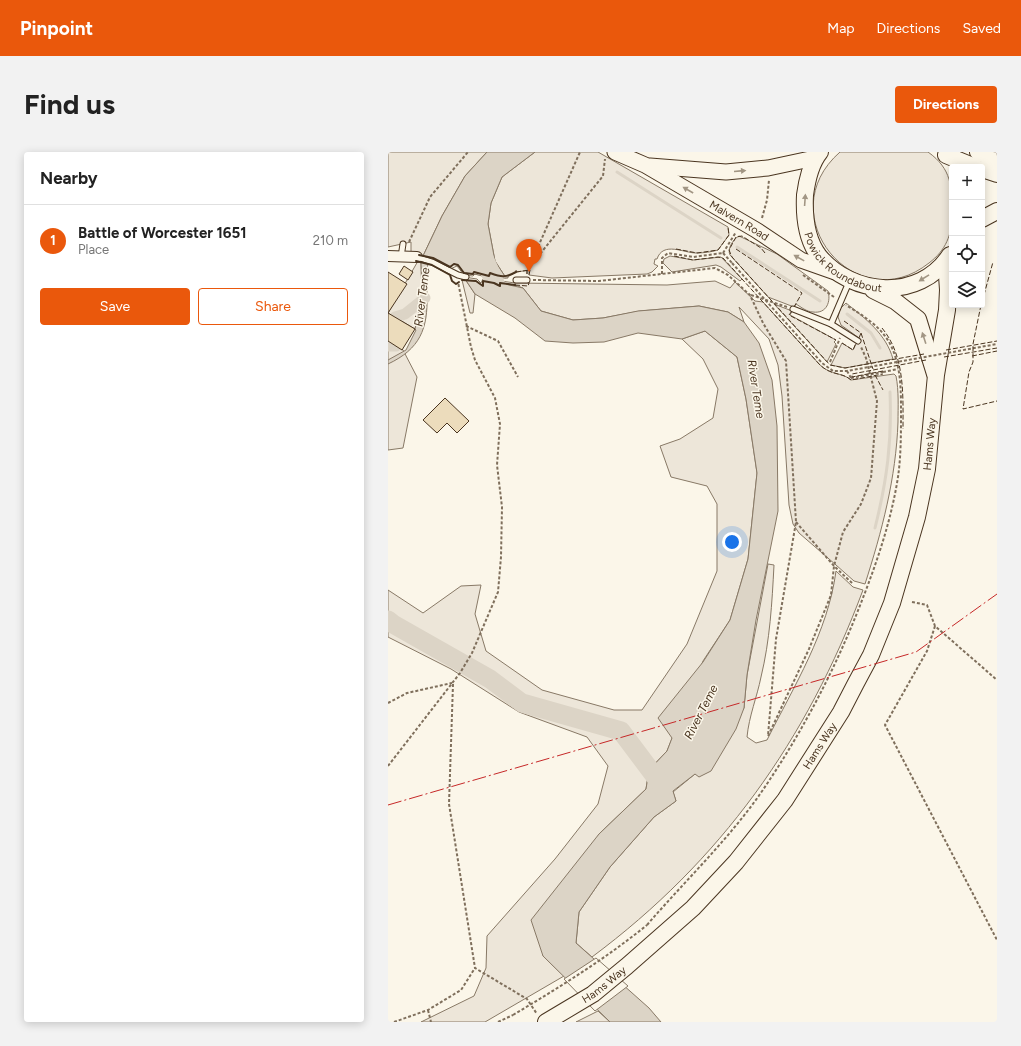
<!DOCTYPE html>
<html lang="en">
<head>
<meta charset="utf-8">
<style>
	:root { --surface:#fff; --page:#f2f2f2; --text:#222; --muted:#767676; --line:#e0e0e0; --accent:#ea580c }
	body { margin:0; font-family:Figtree,sans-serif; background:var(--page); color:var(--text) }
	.controls { position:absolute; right:12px; top:12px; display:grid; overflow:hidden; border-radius:4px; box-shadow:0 2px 10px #0003 }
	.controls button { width:36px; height:36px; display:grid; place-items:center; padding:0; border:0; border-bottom:1px solid var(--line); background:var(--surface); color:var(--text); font:20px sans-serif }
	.you { position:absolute; left:344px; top:390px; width:14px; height:14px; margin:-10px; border:3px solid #fff; border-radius:50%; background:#1a73e8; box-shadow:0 0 0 6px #1a73e833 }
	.badge { display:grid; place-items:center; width:26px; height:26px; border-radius:50%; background:var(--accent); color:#fff; font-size:13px; font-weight:700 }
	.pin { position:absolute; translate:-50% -33px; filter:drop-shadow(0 1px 2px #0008) }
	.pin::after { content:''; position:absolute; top:21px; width:14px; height:12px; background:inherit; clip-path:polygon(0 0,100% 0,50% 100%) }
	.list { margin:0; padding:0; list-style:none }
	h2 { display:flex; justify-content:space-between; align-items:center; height:52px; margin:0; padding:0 16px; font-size:17px }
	h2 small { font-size:13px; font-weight:400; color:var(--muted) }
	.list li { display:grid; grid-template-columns:26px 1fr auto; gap:12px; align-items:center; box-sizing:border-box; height:72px; padding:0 16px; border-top:1px solid var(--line) }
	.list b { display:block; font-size:15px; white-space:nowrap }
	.list p { margin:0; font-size:13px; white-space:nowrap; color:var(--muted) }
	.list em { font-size:13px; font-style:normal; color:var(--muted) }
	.actions { display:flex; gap:8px; padding:12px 16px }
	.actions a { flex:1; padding:9px 0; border:1px solid var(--accent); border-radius:4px; text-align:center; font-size:14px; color:var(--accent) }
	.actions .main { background:var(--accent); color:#fff }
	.icon { flex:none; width:22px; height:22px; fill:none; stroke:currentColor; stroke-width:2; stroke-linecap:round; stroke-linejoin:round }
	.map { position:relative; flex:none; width:609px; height:870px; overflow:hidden; border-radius:4px }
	header { display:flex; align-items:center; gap:24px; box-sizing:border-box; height:56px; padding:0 20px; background:var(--accent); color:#fff }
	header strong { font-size:19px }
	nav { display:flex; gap:22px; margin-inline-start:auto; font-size:14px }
	.intro { display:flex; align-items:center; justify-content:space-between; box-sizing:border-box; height:96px; padding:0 24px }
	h1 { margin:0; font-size:28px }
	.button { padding:10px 18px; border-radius:4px; background:var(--accent); color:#fff; font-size:14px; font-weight:700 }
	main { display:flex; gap:24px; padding:0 24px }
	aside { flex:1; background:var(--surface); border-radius:4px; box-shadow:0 2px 10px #0003 }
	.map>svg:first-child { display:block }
</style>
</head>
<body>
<header>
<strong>Pinpoint</strong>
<nav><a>Map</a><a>Directions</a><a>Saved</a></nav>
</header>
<div class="intro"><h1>Find us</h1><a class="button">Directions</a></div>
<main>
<aside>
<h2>Nearby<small></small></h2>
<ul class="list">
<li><span class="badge">1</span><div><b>Battle of Worcester 1651</b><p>Place</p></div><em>210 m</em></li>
</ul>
<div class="actions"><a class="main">Save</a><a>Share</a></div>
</aside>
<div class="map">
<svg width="609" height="870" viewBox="0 0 609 870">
	<rect width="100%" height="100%" fill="#fbf6e9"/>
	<g fill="#ede6d9" stroke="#887966">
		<polygon points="0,0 99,0 77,24 54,64 35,104 23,100 23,90 0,95"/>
		<path d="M147,0H210L340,75L341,83L330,98C323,100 316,101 308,101C296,101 275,89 269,107H267L266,112L270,114L264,120L259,122L164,126L141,123V118L129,120L128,118V120L118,126L107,109L100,72L103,51L114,25Z"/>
		<path d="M452,0H540C564,17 564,35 564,62C564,83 558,98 541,111C468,169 380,63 452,0Z"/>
		<path d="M351,84L389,102L440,139C443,149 439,162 425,160C419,160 413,155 408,152L406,155L380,145L342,103C339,97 345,87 351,84Z"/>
		<polygon points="282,104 305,108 333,105 354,127 352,129 333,115 328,113 284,120 275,111 276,107"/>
		<polygon points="30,109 33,110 34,145 27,177 0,161"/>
		<polygon points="77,127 87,142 85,161 82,161 74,128"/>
		<path d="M327,129L342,136L347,130L367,149L375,150L432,213C444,224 454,220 463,228L506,222L508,224C511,239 510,255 510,270C508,326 494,379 477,432L466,429L448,413L411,381L405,372L401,353L394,244L390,213L381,187L351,155L356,170L340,160L311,154L252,159L215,166L185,168L153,159L135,136L127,133V131L279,133Z"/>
		<path d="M458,151C478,167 498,182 505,207L457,216L443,213L454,191L465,198L471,186L453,173L450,165L452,157Z"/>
		<polygon points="386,152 404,159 402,163 448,188 446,190 448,192 439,210"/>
		<polygon points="317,179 349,205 358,247 369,321 360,407 342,468 315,509 279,599 261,618 258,637 211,682 155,804 176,824 97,870 33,870 86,844 98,816 99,784 167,707 210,652 220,614 199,585 131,560 63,517 0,485 0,438 35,461 73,434 93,433 87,462 98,499 154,538 226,558 254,558 299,492 329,419 329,352 319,334 283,325 272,294 292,287 325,266 330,237 315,207 294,187"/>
		<polygon points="0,189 15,198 29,225 15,296 0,298"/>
		<path d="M380,412L386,413C384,451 382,488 373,525C369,545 361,564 359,585L368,591L379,588C406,534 440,480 448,419L465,435L475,438C419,588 333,709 204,805L188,791L191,760L222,715L266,665L288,649L285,640L307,622L356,556L359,523Z"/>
		<polygon points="210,859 222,870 188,870"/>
	</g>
	<g fill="#dcd4c6" stroke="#887966">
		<polygon points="99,0 147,0 114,25 103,51 100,72 107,109 118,126 108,124 102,121 101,124 76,121 70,113 62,115 35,104 54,64 77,24"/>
		<path d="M33,110L40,112C37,123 39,132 39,143C40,177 32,197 0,212V208L18,198L28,178L27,177L34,145Z"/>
		<polygon points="77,127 88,129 95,133 95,129 106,131 112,134 112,131 135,136 153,159 185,168 215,166 250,159 311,154 340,160 356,170 371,191 384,228 389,274 390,359 368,468 359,523 356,556 348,577 323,619 311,625 307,622 285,639 288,649 266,665 222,715 191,760 188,791 261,856 273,870 222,870 155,804 143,768 211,682 258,637 261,618 279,599 284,586 270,566 315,510 342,468 360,407 369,321 358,247 349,205 317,179 294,187 250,181 216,190 185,191 157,189 127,166 87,142"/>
	</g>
	<g fill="#fbf6e9" stroke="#887966">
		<polygon points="33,103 62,115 66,112 70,113 76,121 85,122 86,120 100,124 102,121 108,124 120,125 120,126 107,126 103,123 101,126 87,122 85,124 76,123 69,114 62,117 34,105"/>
		<polygon points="76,125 89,127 93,131 95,127 106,129 110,131 113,129 127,131 127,133 113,131 112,134 106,131 96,129 95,134 88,129 75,128"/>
		<polygon points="208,806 240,834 207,859 176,827"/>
	</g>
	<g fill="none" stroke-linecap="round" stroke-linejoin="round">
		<g stroke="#dcd4c6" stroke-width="3">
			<polyline points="229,20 333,86"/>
			<polyline points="349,95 432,149"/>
			<polyline points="459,162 483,181 492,196"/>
			<path d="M487,376C499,328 504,290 502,240"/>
		</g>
		<g stroke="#dcd4c6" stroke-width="11">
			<polyline points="7,165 17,162 37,146"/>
			<polyline points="0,194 8,194"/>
		</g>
		<g stroke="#dcd4c6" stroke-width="19">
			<polyline points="92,97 110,138 124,150"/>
			<polyline points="0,468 5,472 102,527 134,551 233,579 275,635"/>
		</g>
	</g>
	<g fill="#ecdcbc" stroke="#4a3520">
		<polygon points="16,114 25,120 20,128 11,122"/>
		<polygon points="0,120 19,132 0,161 27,177 14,198 0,189"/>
		<polygon points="57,246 81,269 69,281 59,271 49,281 35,268"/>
	</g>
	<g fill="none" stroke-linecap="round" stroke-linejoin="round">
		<defs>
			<g id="service">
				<polyline points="13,105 15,92"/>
				<polyline points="29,105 44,110 70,123 78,125"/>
				<polyline points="128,128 139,128"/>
				<polyline points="405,157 443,172 461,130"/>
				<polyline points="443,172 470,189"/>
			</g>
			<polyline id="minor" points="0,104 29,105"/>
			<g id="primary">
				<path id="s1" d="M227,0L257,13L368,78L413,108L447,120"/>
				<polyline points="262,14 338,20 380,16 427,6"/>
			</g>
			<g id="trunk">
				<path id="s2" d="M432,0C423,11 419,28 417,43C416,63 418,87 431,104C464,144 531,150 562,103"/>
				<polyline points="590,0 609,7"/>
				<polyline points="558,3 587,15"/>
				<polyline points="594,17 609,22"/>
				<polyline points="594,67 609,59"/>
				<polyline points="485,138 507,149 530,167 547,222"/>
				<path id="s3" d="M158,870L205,842L239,814L305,756L348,710L397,648L453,560L468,531L483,503L504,451L529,365L539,317L548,223L559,158L560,138L558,109"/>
			</g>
		</defs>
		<use href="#service" stroke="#4a3520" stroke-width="7"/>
		<use href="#minor" stroke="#4a3520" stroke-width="12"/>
		<use href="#primary" stroke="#4a3520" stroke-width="17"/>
		<use href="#trunk" stroke="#4a3520" stroke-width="18"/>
		<g stroke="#7f6f5c" stroke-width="2" stroke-dasharray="3 2" stroke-linecap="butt">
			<polyline points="374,66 379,48 381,28"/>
			<polyline points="21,90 42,45 80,0"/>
			<polyline points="335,101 348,80"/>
			<polyline points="335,101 344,111"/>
			<polyline points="142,113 192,0"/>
			<polyline points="139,122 139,118 215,24 217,7"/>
			<polyline points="274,122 274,106 280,101 305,105 335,101"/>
			<polyline points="415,123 446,145"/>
			<polyline points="145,128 211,129 327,116 340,123 362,143 375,171 398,209 408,370 388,487 380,584 421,497 443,443 446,414 455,380 473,352 483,326 489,249 478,206 473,195"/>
			<polyline points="363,143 399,155"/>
			<polyline points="78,174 110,189 130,225"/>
			<polyline points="442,210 452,186"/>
			<polyline points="459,219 463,226"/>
			<polyline points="495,220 510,217"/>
			<polyline points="408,370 446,414 465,432"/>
			<polyline points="524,450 539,453 547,474 609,528"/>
			<polyline points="547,474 539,499 497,573 609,788"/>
			<polyline points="65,532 61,652 87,816 139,847 149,862"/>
			<polyline points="0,551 19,541 64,531"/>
			<polyline points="0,614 72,521 84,501 110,440 113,405 114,355 109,313 112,272 107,246 87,208 83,195 70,130"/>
			<path d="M259,773C296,730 337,691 370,645C411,586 445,522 471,456C488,413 503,370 510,325C513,304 513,282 513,260C513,237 513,211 501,190C491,173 474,163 458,153"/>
			<polyline points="40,858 43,870"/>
			<polyline points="6,870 40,858 73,838 87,816"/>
			<polyline points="110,870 125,863"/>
		</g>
		<use href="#service" stroke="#fbf6e9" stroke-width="5"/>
		<use href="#minor" stroke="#fbf6e9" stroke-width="10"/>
		<use href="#primary" stroke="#fbf6e9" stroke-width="15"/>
		<use href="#trunk" stroke="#fbf6e9" stroke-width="16"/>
		<g stroke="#7f6f5c" stroke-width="2" stroke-dasharray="3 2" stroke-linecap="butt">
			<polyline points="344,111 434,211 445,219 459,219 609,192"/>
			<polyline points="463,226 495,220"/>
			<path d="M125,863C172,835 217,807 259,773"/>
		</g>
		<g stroke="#4a3520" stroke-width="1" stroke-dasharray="5 2" stroke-linecap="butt">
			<polyline points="288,97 309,101 330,98 341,83 340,75"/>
			<polyline points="348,97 414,141 406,155"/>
			<polyline points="377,101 373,96 354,84 348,85 341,98 344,105 442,213 457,216 536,202"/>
			<path d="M286,104L305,108L330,105L335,106L432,213C444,224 454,220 463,228L495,222"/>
			<polyline points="128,120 142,118 141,123"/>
			<polyline points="127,133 140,134 141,131"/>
			<polyline points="594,150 605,110"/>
			<polyline points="593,153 585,192 585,210 581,220 575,257 609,249"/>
			<polyline points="404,159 401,163 448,188"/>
			<polyline points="456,169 473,181 471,186"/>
			<path d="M494,176C517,204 515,242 515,277"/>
			<polyline points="473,181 485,217"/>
			<polyline points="454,191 465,198 468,191"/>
			<polyline points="558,198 609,189"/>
			<polyline points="584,204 609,199"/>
			<polyline points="556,205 609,196"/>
			<polyline points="495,219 464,225 464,222 538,208"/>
			<polyline points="487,223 495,238"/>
		</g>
		<g stroke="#4a3520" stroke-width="2">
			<path d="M31,103L45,106L62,115L66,112L70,113L76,121L85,122L86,120L101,124L102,121C113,125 117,126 128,120"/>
			<polyline points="28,109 44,113 62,123 64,129 68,132 71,130"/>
			<polyline points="74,128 88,129 95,134 95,129 106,131 112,134 112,131 127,133"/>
		</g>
		<polyline stroke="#c62828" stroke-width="1" stroke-dasharray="14 3 2 3" stroke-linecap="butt" points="0,653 528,500 609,442"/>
	</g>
	<defs><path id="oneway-solid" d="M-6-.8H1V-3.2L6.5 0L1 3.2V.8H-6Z"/></defs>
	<g fill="#a29684">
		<use href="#oneway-solid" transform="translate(352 19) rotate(-5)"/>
		<use href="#oneway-solid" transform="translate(300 38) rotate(-150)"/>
		<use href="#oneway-solid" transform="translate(417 48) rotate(-86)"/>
		<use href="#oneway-solid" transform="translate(411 106) rotate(-151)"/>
		<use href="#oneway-solid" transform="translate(536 126) rotate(148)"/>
		<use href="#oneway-solid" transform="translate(536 186) rotate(-108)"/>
	</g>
	<g text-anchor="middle" stroke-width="3" stroke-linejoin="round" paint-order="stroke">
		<g font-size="11" fill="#4a3520" stroke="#fbf6e9">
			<text dy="4" stroke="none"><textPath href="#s1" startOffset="142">Malvern Road</textPath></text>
			<text dy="4" stroke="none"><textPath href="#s2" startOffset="133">Powick Roundabout</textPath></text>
			<text dy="4" stroke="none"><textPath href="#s3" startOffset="717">Hams Way</textPath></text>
			<text dy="4" stroke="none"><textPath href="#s3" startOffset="393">Hams Way</textPath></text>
			<text dy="4" stroke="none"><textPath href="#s3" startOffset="69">Hams Way</textPath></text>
		</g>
		<g font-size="12" font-style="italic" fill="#4a3520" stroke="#fbf6e9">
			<text transform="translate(34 145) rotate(-83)" y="4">River Teme</text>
			<text transform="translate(368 237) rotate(81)" y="4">River Teme</text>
			<text transform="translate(313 560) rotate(-63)" y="4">River Teme</text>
		</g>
	</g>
</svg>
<div class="controls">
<button>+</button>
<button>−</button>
<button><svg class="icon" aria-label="locate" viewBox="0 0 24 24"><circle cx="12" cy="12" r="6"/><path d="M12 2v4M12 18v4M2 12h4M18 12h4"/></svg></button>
<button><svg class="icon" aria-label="layers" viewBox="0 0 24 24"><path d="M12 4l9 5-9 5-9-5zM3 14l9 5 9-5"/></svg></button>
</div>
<div class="you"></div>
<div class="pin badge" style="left:141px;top:120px">1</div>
</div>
</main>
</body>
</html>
